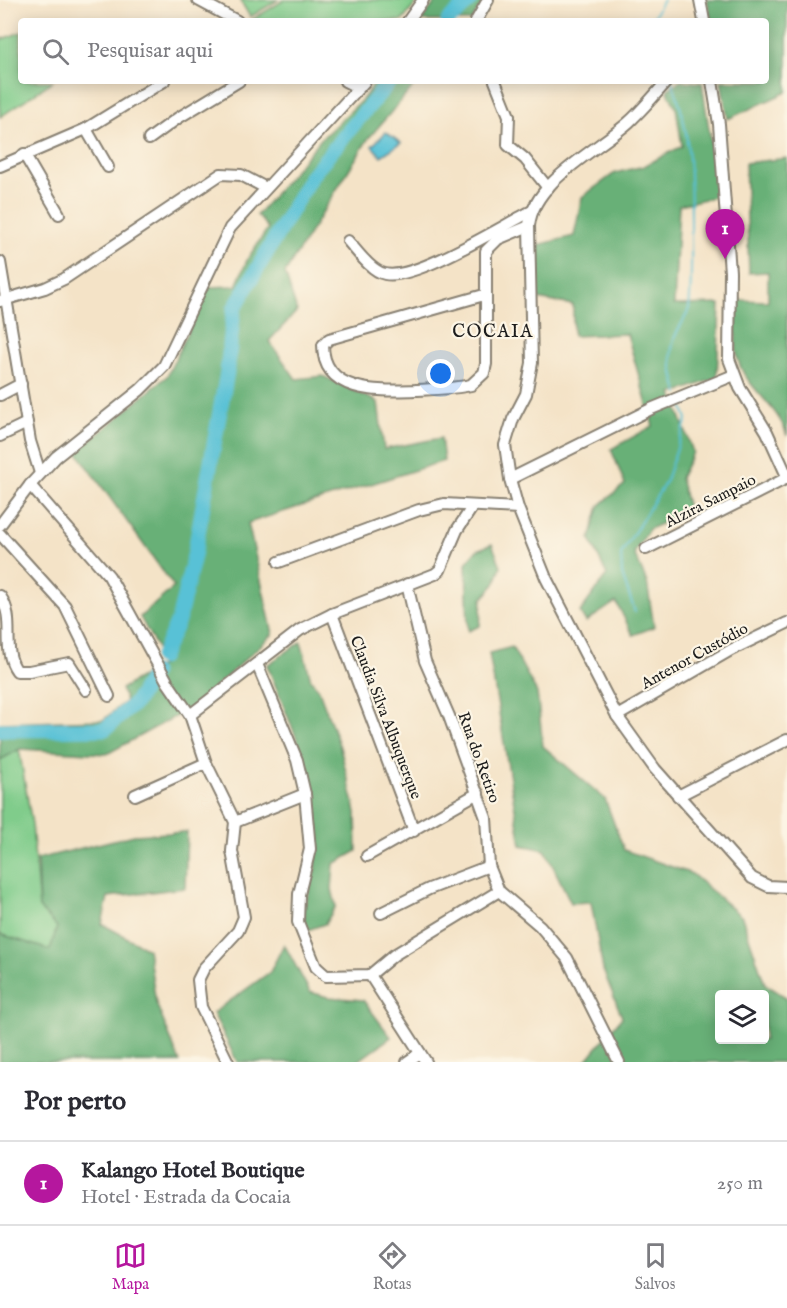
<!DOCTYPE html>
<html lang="pt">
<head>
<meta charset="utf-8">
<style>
	:root { --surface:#fff; --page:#f7f7f7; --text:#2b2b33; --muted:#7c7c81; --line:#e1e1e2; --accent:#b5179e }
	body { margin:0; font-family:"IM FELL English",serif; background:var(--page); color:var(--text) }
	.controls { position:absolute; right:18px; bottom:18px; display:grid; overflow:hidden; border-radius:6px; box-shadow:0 3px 15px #0003 }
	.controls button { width:54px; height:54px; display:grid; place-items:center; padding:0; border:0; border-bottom:2px solid var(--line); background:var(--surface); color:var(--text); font:30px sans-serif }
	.you { position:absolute; left:441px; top:374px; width:21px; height:21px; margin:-15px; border:4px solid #fff; border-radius:50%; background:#1a73e8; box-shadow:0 0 0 9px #1a73e833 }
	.badge { display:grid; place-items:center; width:39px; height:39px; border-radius:50%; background:var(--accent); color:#fff; font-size:20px; font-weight:700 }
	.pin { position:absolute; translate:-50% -50px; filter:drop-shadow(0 2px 3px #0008) }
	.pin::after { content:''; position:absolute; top:32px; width:21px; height:18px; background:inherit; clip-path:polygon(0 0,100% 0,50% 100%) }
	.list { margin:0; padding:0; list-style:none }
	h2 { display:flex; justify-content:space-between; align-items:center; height:78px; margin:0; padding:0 24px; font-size:26px }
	h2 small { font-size:20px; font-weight:400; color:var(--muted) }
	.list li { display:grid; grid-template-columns:39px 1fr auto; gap:18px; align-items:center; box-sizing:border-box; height:84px; padding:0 24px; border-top:2px solid var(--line) }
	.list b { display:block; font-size:22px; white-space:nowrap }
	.list p { margin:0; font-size:20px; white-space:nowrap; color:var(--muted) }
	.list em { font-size:20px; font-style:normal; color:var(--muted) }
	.icon { flex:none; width:33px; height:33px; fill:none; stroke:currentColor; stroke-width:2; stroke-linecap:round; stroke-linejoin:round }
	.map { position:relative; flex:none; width:787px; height:1062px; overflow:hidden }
	.search { position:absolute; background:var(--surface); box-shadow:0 3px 15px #0003; left:18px; right:18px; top:18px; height:66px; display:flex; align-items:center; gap:15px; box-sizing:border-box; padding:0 21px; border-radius:6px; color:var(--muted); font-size:22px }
	.sheet { height:162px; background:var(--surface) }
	nav { display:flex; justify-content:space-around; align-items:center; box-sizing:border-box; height:84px; border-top:2px solid var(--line); background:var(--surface); font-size:16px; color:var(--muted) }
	nav a { display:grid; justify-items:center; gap:3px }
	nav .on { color:var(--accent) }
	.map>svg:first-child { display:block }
</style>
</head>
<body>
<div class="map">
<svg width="787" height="1062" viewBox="0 0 787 1062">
	<rect width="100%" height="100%" fill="#fcf5e5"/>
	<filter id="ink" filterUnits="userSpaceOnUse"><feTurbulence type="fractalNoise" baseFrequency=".0167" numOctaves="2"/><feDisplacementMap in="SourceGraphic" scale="12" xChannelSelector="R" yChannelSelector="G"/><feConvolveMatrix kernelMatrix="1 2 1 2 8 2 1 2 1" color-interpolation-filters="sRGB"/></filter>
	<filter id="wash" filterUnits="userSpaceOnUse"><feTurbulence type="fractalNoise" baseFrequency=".008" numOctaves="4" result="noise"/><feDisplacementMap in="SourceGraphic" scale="24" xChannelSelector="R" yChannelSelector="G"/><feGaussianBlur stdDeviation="1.35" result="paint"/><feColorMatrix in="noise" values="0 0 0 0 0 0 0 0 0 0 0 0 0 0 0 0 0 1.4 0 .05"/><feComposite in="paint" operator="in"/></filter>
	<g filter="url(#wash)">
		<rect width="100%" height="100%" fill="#f4e3c7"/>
		<g fill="#80cc8b" stroke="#4e7454" stroke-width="1.5">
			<polygon points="240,0 278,0 250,17"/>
			<polygon points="284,0 419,0 402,21 250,21"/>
			<polygon points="21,32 21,81 53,81 0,117 0,40"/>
			<polygon points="19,749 32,824 39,908 58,926 50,951 0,934 0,760"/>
		</g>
		<g fill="#68b077" stroke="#42664a" stroke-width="1.5" fill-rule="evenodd">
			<polygon points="437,0 485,0 471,21 421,21"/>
			<polygon points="707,0 787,0 787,92 728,119 721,81 766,81 766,21 711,21"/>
			<polygon points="376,81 418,81 368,139 285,273 297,311 269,341 296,379 323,376 378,402 384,449 441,438 444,461 248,523 273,634 193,707 107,754 20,749 0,760 0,723 103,720 126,701 121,689 165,663 140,617 174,587 77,452 167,376 209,287 236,286 248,258 268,228 257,215 321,139 363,99"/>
			<polygon points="680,81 702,83 719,196 679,205 674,305 720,304 717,378 672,394 693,452 680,478 689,512 649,529 634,553 647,582 654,627 633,635 616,602 586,622 580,612 607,575 590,539 599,506 625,484 611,449 653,426 627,334 573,336 573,305 537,299 538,245 574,236 582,197 615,173 644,166 682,146 676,108 667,90"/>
			<path d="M787,158V436C780,411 758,396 744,374C731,352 736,325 738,300L768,301V272L749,273L745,163Z"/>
			<polygon points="492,544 501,566 495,584 482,599 480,626 468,631 466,563 477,550"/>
			<polygon points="301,642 311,680 318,688 340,747 356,812 357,851 334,864 332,889 336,906 325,924 305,931 303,910 316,867 314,796 303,754 267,665"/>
			<path d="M512,647L537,693L543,746L605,799L624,850L692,874L742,917L765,984L787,998V1062H585L622,1017L603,970L591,902L571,903L545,850L521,845L489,653ZM720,994H764V1040H720Z"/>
			<polygon points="187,832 185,888 108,897 102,924 148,949 156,1003 180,1062 0,1062 0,934 50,950 57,927 39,908 37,859 134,835"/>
			<polygon points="284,944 310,992 328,997 363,1000 391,1037 357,1062 237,1062 213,1013 270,972"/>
		</g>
		<polygon fill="#59c1d6" stroke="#3a6e79" stroke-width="1.5" points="386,132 401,143 381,156 372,146"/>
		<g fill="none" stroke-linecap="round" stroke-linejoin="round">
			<g stroke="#59c1d6" stroke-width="2">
				<polyline points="651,21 663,0"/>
				<path d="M672,81C691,129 691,178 691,230C691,256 692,282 689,308C687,316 681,324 677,332C667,352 672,373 679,394"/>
				<polyline points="635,612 622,574 621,554 665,483 687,419 680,400"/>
			</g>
			<g stroke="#59c1d6" stroke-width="15">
				<polyline points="448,21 471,0"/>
				<polyline points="161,658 178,621 194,556 227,372 234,309 311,176 390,81"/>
				<polyline points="0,730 105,729 136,702 153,673"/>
			</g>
		</g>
	</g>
	<g filter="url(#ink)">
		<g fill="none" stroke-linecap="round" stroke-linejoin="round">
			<defs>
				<g id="minor">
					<polyline points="198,0 237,21"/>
					<polyline points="700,0 704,21"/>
					<polyline points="408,21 423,0"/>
					<polyline points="476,21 488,0"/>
					<polyline points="345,81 359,88"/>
					<polyline points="495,81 509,116 508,145 525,159 548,188"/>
					<path d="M667,81C655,95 643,109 629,122C598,150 533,181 529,226L532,363L526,394L513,419L505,445L510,479L518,508L546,578L617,716L655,769L752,878L768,886L787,887"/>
					<polyline points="712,81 719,124 730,272 729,359 740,388 767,432 787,476"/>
					<polyline points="86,129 108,167"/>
					<polyline points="149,139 178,118 239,81"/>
					<polyline points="24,154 59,214"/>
					<polyline points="0,166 86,129 164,81"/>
					<path d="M348,241C357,251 371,271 385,274C415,281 502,226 532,211"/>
					<polyline points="0,262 30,441 40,473"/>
					<path d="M484,295L329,339L323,345C323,395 382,391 415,390C434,389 453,389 471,385L484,373L486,364V251L498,239L529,226"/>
					<polyline points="0,301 45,288 64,279 221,174 241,175 266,188"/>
					<polyline points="0,395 21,384"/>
					<polyline points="0,436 27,423"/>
					<polyline points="510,479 651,409 734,375"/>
					<polyline points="30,485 109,576 168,683 190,715 206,763 235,822 232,851 244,917 238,931 204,968 198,980 201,1007 228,1062"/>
					<polyline points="0,525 30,485 56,457 140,390 164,366 230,228 365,81"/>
					<polyline points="0,534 65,606 109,696"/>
					<polyline points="646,549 787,478"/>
					<polyline points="279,562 419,510 444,504 518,508"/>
					<polyline points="407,584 425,661 449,716 486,818 489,866 499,891 540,926 567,958 619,1062"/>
					<path d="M0,596C17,620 0,648 17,671H29L69,663L86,690"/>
					<polyline points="332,614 414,831"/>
					<polyline points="190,715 300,630 332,614 435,574 440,570 457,530 473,506"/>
					<polyline points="617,716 731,650 787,623"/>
					<polyline points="305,794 310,849 299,894 298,922 316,967 326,976 370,975 394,955 499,891"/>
					<polyline points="135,795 206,763"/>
					<polyline points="678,796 787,740"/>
					<polyline points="235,822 305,794 297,760 257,664"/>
					<polyline points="367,856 478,793"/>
					<polyline points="381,913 429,889 489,866"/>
					<polyline points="370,975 426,1062"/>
					<polyline points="407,1062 420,1053"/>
				</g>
			</defs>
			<use href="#minor" stroke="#888072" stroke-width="14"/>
			<use href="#minor" stroke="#fff" stroke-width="10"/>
		</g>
	</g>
	<g text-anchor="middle" stroke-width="4.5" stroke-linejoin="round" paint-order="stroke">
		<g font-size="16" fill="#1c1c1c" stroke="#fcf5e5">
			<text transform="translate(710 500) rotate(-27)" y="6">Alzira Sampaio</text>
			<text transform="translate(694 655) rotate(-29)" y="6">Antenor Custódio</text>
			<text transform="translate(387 717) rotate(69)" y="6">Claudia Silva Albuquerque</text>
			<text transform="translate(480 757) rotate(70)" y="6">Rua do Retiro</text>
		</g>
		<g font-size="18" letter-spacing="1.5" fill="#1c1c1c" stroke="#fcf5e5">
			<text x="493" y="337">COCAIA</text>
		</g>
	</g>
</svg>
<div class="controls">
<button><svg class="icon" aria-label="layers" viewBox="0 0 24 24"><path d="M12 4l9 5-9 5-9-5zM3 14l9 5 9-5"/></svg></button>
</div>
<div class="you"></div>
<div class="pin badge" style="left:725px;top:259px">1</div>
<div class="search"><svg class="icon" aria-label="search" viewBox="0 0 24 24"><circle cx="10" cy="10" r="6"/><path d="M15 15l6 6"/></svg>Pesquisar aqui</div>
</div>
<section class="sheet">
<h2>Por perto<small></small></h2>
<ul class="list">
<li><span class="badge">1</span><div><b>Kalango Hotel Boutique</b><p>Hotel · Estrada da Cocaia</p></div><em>250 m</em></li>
</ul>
</section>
<nav>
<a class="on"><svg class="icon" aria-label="map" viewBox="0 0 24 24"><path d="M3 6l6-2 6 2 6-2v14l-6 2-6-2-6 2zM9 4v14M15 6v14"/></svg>Mapa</a>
<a><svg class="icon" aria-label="directions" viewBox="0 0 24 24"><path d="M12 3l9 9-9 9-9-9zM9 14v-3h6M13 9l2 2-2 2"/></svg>Rotas</a>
<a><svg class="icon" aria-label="saved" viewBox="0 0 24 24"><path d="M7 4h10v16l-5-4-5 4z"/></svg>Salvos</a>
</nav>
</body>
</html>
